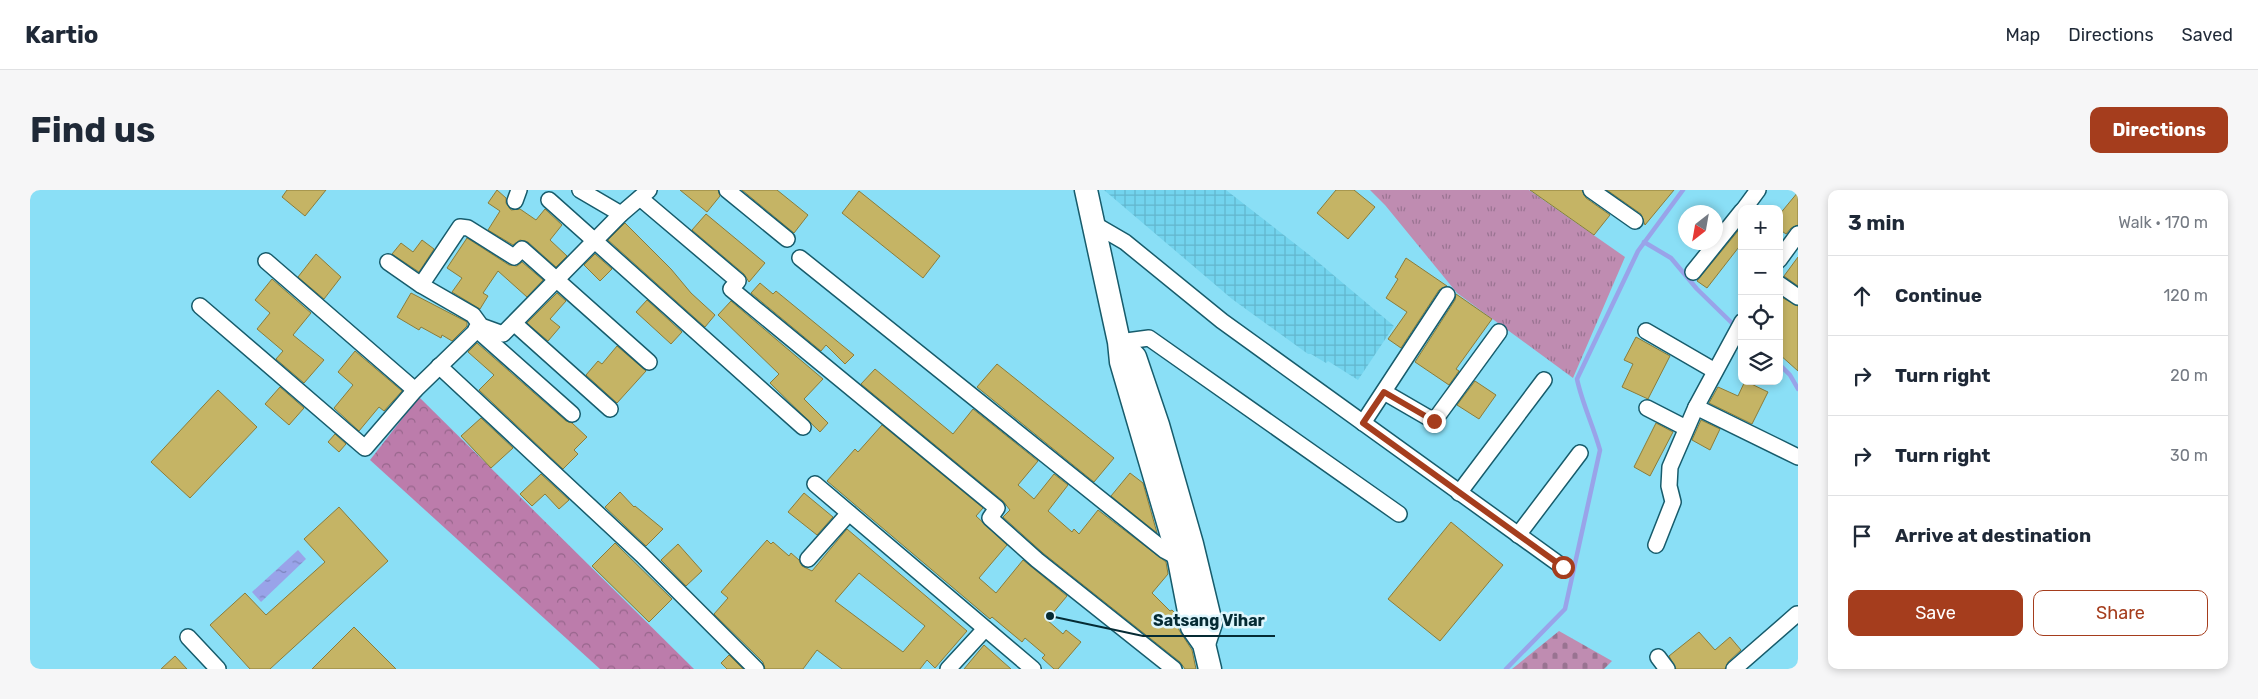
<!DOCTYPE html>
<html lang="en">
<head>
<meta charset="utf-8">
<style>
	:root { --surface:#fff; --page:#f6f6f7; --text:#1f2937; --muted:#747a83; --line:#e0e1e3; --accent:#a53d1d }
	body { margin:0; font-family:Rubik,sans-serif; background:var(--page); color:var(--text) }
	.controls { position:absolute; right:15px; top:15px; display:grid; overflow:hidden; border-radius:10px; box-shadow:0 2px 8px #0003 }
	.controls button { width:45px; height:45px; display:grid; place-items:center; padding:0; border:0; border-bottom:1px solid var(--line); background:var(--surface); color:var(--text); font:25px sans-serif }
	.compass { position:absolute; left:1648px; top:15px; width:45px; height:45px; border-radius:50%; background:var(--surface); box-shadow:0 2px 8px #0003; rotate:211deg }
	.stop { position:absolute; width:15px; height:15px; margin:-11px; border:4px solid #a53d1d; border-radius:50%; background:#fff }
	.stop.end { background:#a53d1d; border-color:#fff; box-shadow:0 1px 5px #0008 }
	.list { margin:0; padding:0; list-style:none }
	h2 { display:flex; justify-content:space-between; align-items:center; height:65px; margin:0; padding:0 20px; font-size:21px }
	h2 small { font-size:16px; font-weight:400; color:var(--muted) }
	.list li { display:grid; grid-template-columns:32px 1fr auto; gap:15px; align-items:center; box-sizing:border-box; height:80px; padding:0 20px; border-top:1px solid var(--line) }
	.list b { display:block; font-size:19px; white-space:nowrap }
	.list em { font-size:16px; font-style:normal; color:var(--muted) }
	.actions { display:flex; gap:10px; padding:15px 20px }
	.actions a { flex:1; padding:11px 0; border:1px solid var(--accent); border-radius:10px; text-align:center; font-size:18px; color:var(--accent) }
	.actions .main { background:var(--accent); color:#fff }
	.icon { flex:none; width:28px; height:28px; fill:none; stroke:currentColor; stroke-width:2; stroke-linecap:round; stroke-linejoin:round }
	.map { position:relative; flex:none; width:1768px; height:479px; overflow:hidden; border-radius:10px }
	header { display:flex; align-items:center; gap:30px; box-sizing:border-box; height:70px; padding:0 25px; background:var(--surface); border-bottom:1px solid var(--line) }
	header strong { font-size:24px }
	nav { display:flex; gap:28px; margin-inline-start:auto; font-size:18px }
	.intro { display:flex; align-items:center; justify-content:space-between; box-sizing:border-box; height:120px; padding:0 30px }
	h1 { margin:0; font-size:35px }
	.button { padding:12px 22px; border-radius:10px; background:var(--accent); color:#fff; font-size:18px; font-weight:700 }
	main { display:flex; gap:30px; padding:0 30px }
	aside { flex:1; background:var(--surface); border-radius:10px; box-shadow:0 2px 8px #0003 }
	.map>svg:first-child { display:block }
</style>
</head>
<body>
<header>
<strong>Kartio</strong>
<nav><a>Map</a><a>Directions</a><a>Saved</a></nav>
</header>
<div class="intro"><h1>Find us</h1><a class="button">Directions</a></div>
<main>
<div class="map">
<svg width="1768" height="479" viewBox="0 0 1768 479">
	<defs>
		<pattern id="industrial-grid" width="8" height="8" patternUnits="userSpaceOnUse" patternTransform="scale(1.25)"><rect width="8" height="8" fill="#73d4ee"/><path d="M0 4h8M4 0v8" fill="none" stroke="#62b6cd"/></pattern>
		<pattern id="grass-tufts" width="24" height="20" patternUnits="userSpaceOnUse" patternTransform="scale(1.25)"><rect width="24" height="20" fill="#bf8cb1"/><path d="M3 7l-1-3M5 7V3M7 7l1-3M15 17l-1-3M17 17v-4M19 17l1-3" fill="none" stroke="#997391"/></pattern>
		<pattern id="forest-crowns" width="20" height="18" patternUnits="userSpaceOnUse" patternTransform="scale(1.25)"><rect width="20" height="18" fill="#bc7cab"/><path d="M2 6a3 3 0 1 1 6 0M12 15a3 3 0 1 1 6 0" fill="none" stroke="#97668c"/></pattern>
		<pattern id="cemetery-stones" width="16" height="16" patternUnits="userSpaceOnUse" patternTransform="scale(1.25)"><rect width="16" height="16" fill="#bf8cb1"/><path d="M2 7V4a2 2 0 0 1 4 0v3zM10 15v-3a2 2 0 0 1 4 0v3z" fill="#997391"/></pattern>
		<pattern id="water-ripples" width="26" height="14" patternUnits="userSpaceOnUse" patternTransform="scale(1.25)"><rect width="26" height="14" fill="#99a3e9"/><path d="M2 4q2-2 4 0t4 0M15 11q2-2 4 0t4 0" fill="none" stroke="#7b85be"/></pattern>
	</defs>
	<rect width="100%" height="100%" fill="#8adff6"/>
	<polygon fill="url(#industrial-grid)" points="1074,0 1196,0 1282,67 1364,136 1328,190 1298,171 1296,173 1281,164 1278,164 1202,109"/>
	<polygon fill="url(#grass-tufts)" points="1340,0 1499,0 1595,67 1543,188 1427,103 1355,15"/>
	<polygon fill="url(#forest-crowns)" points="389,207 664,479 570,479 340,270"/>
	<polygon fill="url(#cemetery-stones)" points="1529,441 1582,471 1574,479 1482,479"/>
	<polygon fill="url(#water-ripples)" points="268,360 276,369 231,412 222,402"/>
	<g fill="none" stroke-linecap="round" stroke-linejoin="round">
		<g stroke="#99a3e9" stroke-width="4.5">
			<polyline points="1614,52 1641,68 1667,99 1706,137"/>
			<polyline points="1749,174 1760,185 1768,199"/>
			<path d="M1476,479L1535,419L1570,260C1563,235 1552,213 1547,189L1608,61L1653,0"/>
		</g>
	</g>
	<g fill="#c5b465" stroke="#8b7c3a" fill-rule="evenodd">
		<polygon points="257,0 296,0 275,26 252,7"/>
		<polygon points="467,0 476,8 476,13 481,20 490,19 506,30 515,19 532,35 520,50 537,66 526,77 498,52 490,50 483,55 458,40 470,21 458,13"/>
		<polygon points="650,0 688,0 690,6 677,22"/>
		<polygon points="712,0 747,0 778,25 764,43"/>
		<polygon points="1306,0 1324,0 1345,17 1318,49 1287,23"/>
		<polygon points="1500,0 1552,0 1556,8 1580,25 1564,45"/>
		<polygon points="1577,0 1644,0 1615,35 1611,24"/>
		<polygon points="829,1 910,66 893,88 812,23"/>
		<polygon points="1768,2 1768,35 1761,38 1756,44 1749,39 1749,25"/>
		<polygon points="676,24 735,73 719,92 714,84 662,40"/>
		<polygon points="595,33 641,79 661,103 685,125 675,137 578,50"/>
		<polygon points="1712,36 1712,53 1677,98 1667,91"/>
		<polygon points="437,48 479,75 487,76 492,72 513,90 497,107 468,81 453,103 458,106 450,119 422,102 432,88 417,78"/>
		<polygon points="392,50 404,59 389,82 362,64 371,53 383,62"/>
		<polygon points="286,64 311,87 294,109 268,87"/>
		<polygon points="565,64 582,79 570,91 554,75"/>
		<polygon points="1768,67 1768,96 1754,86"/>
		<polygon points="1376,68 1417,96 1409,100 1371,158 1358,149 1377,122 1356,108 1368,89 1365,87"/>
		<polygon points="242,89 281,123 263,145 294,170 274,193 246,169 253,161 227,139 240,123 225,110"/>
		<polygon points="730,93 743,104 746,101 824,165 815,174 796,155 791,161 721,103"/>
		<polygon points="381,103 437,132 437,136 422,151 412,145 411,148 391,137 389,140 367,127"/>
		<polygon points="527,103 536,111 520,129 530,137 518,151 497,133"/>
		<polygon points="1426,104 1462,129 1426,179 1429,181 1419,195 1385,172 1425,110"/>
		<polygon points="1749,106 1768,116 1768,181 1749,164"/>
		<polygon points="617,110 652,142 641,154 606,122"/>
		<polygon points="701,111 793,189 774,209 798,233 790,242 740,193 749,184 688,125"/>
		<polygon points="1606,147 1640,166 1618,209 1592,197 1603,174 1594,170"/>
		<polygon points="447,153 536,231 542,233 557,247 544,260 548,264 533,279 449,200 464,185 438,162"/>
		<polygon points="587,156 616,181 587,213 556,185 568,171 572,174"/>
		<polygon points="325,161 372,201 354,221 349,217 329,241 304,218 323,195 308,182"/>
		<polygon points="967,174 1084,268 1064,292 947,197"/>
		<polygon points="845,179 923,244 943,219 1008,271 988,295 1004,309 1024,284 1038,295 1018,321 1042,342 1044,339 1049,344 1068,320 1136,372 1138,384 1122,403 1140,421 1142,420 1146,424 1149,440 1162,460 1166,479 1155,479 1150,472 1013,363 973,327 980,320 973,311 831,194"/>
		<polygon points="1445,191 1466,205 1449,229 1427,215"/>
		<polygon points="1715,191 1738,202 1722,234 1679,213 1688,197 1708,206"/>
		<polygon points="250,197 274,218 259,235 235,214"/>
		<polygon points="188,200 227,237 160,308 121,272"/>
		<polygon points="451,228 483,258 461,278 431,246"/>
		<polygon points="1671,230 1690,239 1680,260 1662,250"/>
		<polygon points="1626,233 1643,242 1620,286 1604,277"/>
		<polygon points="852,235 953,318 946,326 977,355 949,388 966,403 993,370 1037,406 1017,430 1033,444 1036,440 1051,452 1028,479 1024,479 1012,468 1015,465 995,448 992,452 962,427 960,429 797,291 825,259 828,262"/>
		<polygon points="305,244 316,254 309,262 298,252"/>
		<polygon points="1100,283 1113,293 1127,343 1081,306"/>
		<polygon points="511,284 539,310 529,319 515,304 502,316 490,304"/>
		<polygon points="590,302 604,317 605,316 633,339 616,356 575,317"/>
		<polygon points="774,303 803,327 787,345 758,322"/>
		<polygon points="309,317 358,371 240,479 220,479 180,435 215,403 236,425 295,372 274,349"/>
		<polygon points="1421,332 1473,375 1410,451 1358,409"/>
		<path d="M817,339L937,441L905,478L897,470L890,479H812L787,460L773,479H735L733,472L684,424L698,408L691,402L737,350L741,354L743,352L759,366L761,363L769,370L772,376L782,381ZM829,383L895,436L873,462L805,411Z"/>
		<polygon points="585,353 642,409 619,432 562,376"/>
		<polygon points="648,354 672,381 656,396 631,370"/>
		<polygon points="324,437 366,479 282,479"/>
		<polygon points="1669,442 1685,460 1700,447 1711,460 1698,472 1695,479 1646,479 1639,466"/>
		<polygon points="954,455 981,479 934,479"/>
		<polygon points="699,465 713,479 697,479 691,473"/>
		<polygon points="145,466 157,479 131,479"/>
	</g>
	<g fill="none" stroke-linecap="round" stroke-linejoin="round">
		<defs>
			<g id="minor">
				<polyline points="550,0 591,24"/>
				<polyline points="697,0 757,49"/>
				<polyline points="1561,0 1605,31"/>
				<polyline points="610,8 708,91 701,99 967,318 960,328 1007,370 1144,479"/>
				<polyline points="519,10 773,237"/>
				<polyline points="485,11 489,0"/>
				<polyline points="1714,19 1728,0"/>
				<polyline points="1064,34 1095,52 1192,131 1533,377"/>
				<polyline points="770,68 1134,360 1151,369"/>
				<polyline points="1749,70 1768,44"/>
				<polyline points="236,71 385,200"/>
				<polyline points="358,72 391,95 443,125 451,136 473,144 591,24 619,0"/>
				<polyline points="1663,82 1712,21"/>
				<polyline points="1749,94 1768,107"/>
				<polyline points="391,95 430,37 438,38 484,67 492,59 619,172"/>
				<polyline points="170,116 335,258 385,200 451,136"/>
				<polyline points="1712,132 1666,217 1768,267"/>
				<polyline points="485,134 580,219"/>
				<polyline points="446,139 542,224"/>
				<polyline points="1616,141 1685,181"/>
				<polyline points="1089,152 1119,148 1369,324"/>
				<polyline points="409,176 612,365 726,479"/>
				<polyline points="1354,202 1404,231 1469,142"/>
				<polyline points="1617,218 1656,238"/>
				<polyline points="1333,233 1417,105"/>
				<polyline points="785,294 1003,479"/>
				<polyline points="1429,303 1514,190"/>
				<polyline points="1488,345 1550,263"/>
				<polyline points="1626,355 1643,312 1639,296 1640,277 1666,217"/>
				<polyline points="778,369 819,323"/>
				<polyline points="158,447 188,479"/>
				<polyline points="1628,467 1637,479"/>
				<polyline points="918,479 955,439"/>
				<polyline points="1704,479 1767,424"/>
			</g>
			<g id="secondary">
				<polyline points="1056,0 1089,152 1091,172 1149,370 1162,437 1174,454 1180,479"/>
				<polyline points="1092,154 1105,167 1128,235 1162,354 1181,433 1174,454"/>
			</g>
		</defs>
		<use href="#minor" stroke="#175c6c" stroke-width="18"/>
		<use href="#secondary" stroke="#175c6c" stroke-width="25"/>
		<use href="#minor" stroke="#fff" stroke-width="15"/>
		<use href="#secondary" stroke="#fff" stroke-width="22"/>
	</g>
	<g fill="none" stroke-linecap="round" stroke-linejoin="round">
		<polyline stroke="#a53d1d" stroke-width="6" points="1404,231 1354,202 1333,233 1533,377"/>
	</g>
	<path fill="none" stroke="#052b34" stroke-width="2" d="M1020 426L1113 446H1245"/>
	<circle fill="#052b34" stroke="#def6fd" stroke-width="2" cx="1020" cy="426" r="5"/>
	<g font-size="16" text-anchor="middle" font-weight="bold" fill="#052b34" stroke="#def6fd" stroke-width="5" stroke-linejoin="round" paint-order="stroke">
		<text x="1179" y="436">Satsang Vihar</text>
	</g>
</svg>
<div class="controls">
<button>+</button>
<button>−</button>
<button><svg class="icon" aria-label="locate" viewBox="0 0 24 24"><circle cx="12" cy="12" r="6"/><path d="M12 2v4M12 18v4M2 12h4M18 12h4"/></svg></button>
<button><svg class="icon" aria-label="layers" viewBox="0 0 24 24"><path d="M12 4l9 5-9 5-9-5zM3 14l9 5 9-5"/></svg></button>
</div>
<svg class="compass" viewBox="-18 -18 36 36"><path d="M0-13l5 13h-10z" fill="#e53935"/><path d="M0 13l5-13h-10z" fill="#747a83"/></svg>
<div class="stop" style="left:1533px;top:377px"></div>
<div class="stop end" style="left:1404px;top:231px"></div>
</div>
<aside>
<h2>3 min<small>Walk · 170 m</small></h2>
<ul class="list">
<li><svg class="icon" aria-label="ahead" viewBox="0 0 24 24"><path d="M12 20V5M6 11l6-6 6 6"/></svg><div><b>Continue</b></div><em>120 m</em></li>
<li><svg class="icon" aria-label="right" viewBox="0 0 24 24"><path d="M7 20v-9h11M14 6l5 5-5 5"/></svg><div><b>Turn right</b></div><em>20 m</em></li>
<li><svg class="icon" aria-label="right" viewBox="0 0 24 24"><path d="M7 20v-9h11M14 6l5 5-5 5"/></svg><div><b>Turn right</b></div><em>30 m</em></li>
<li><svg class="icon" aria-label="arrive" viewBox="0 0 24 24"><path d="M6 21V4h12l-3 4 3 4H6"/></svg><div><b>Arrive at destination</b></div></li>
</ul>
<div class="actions"><a class="main">Save</a><a>Share</a></div>
</aside>
</main>
</body>
</html>
